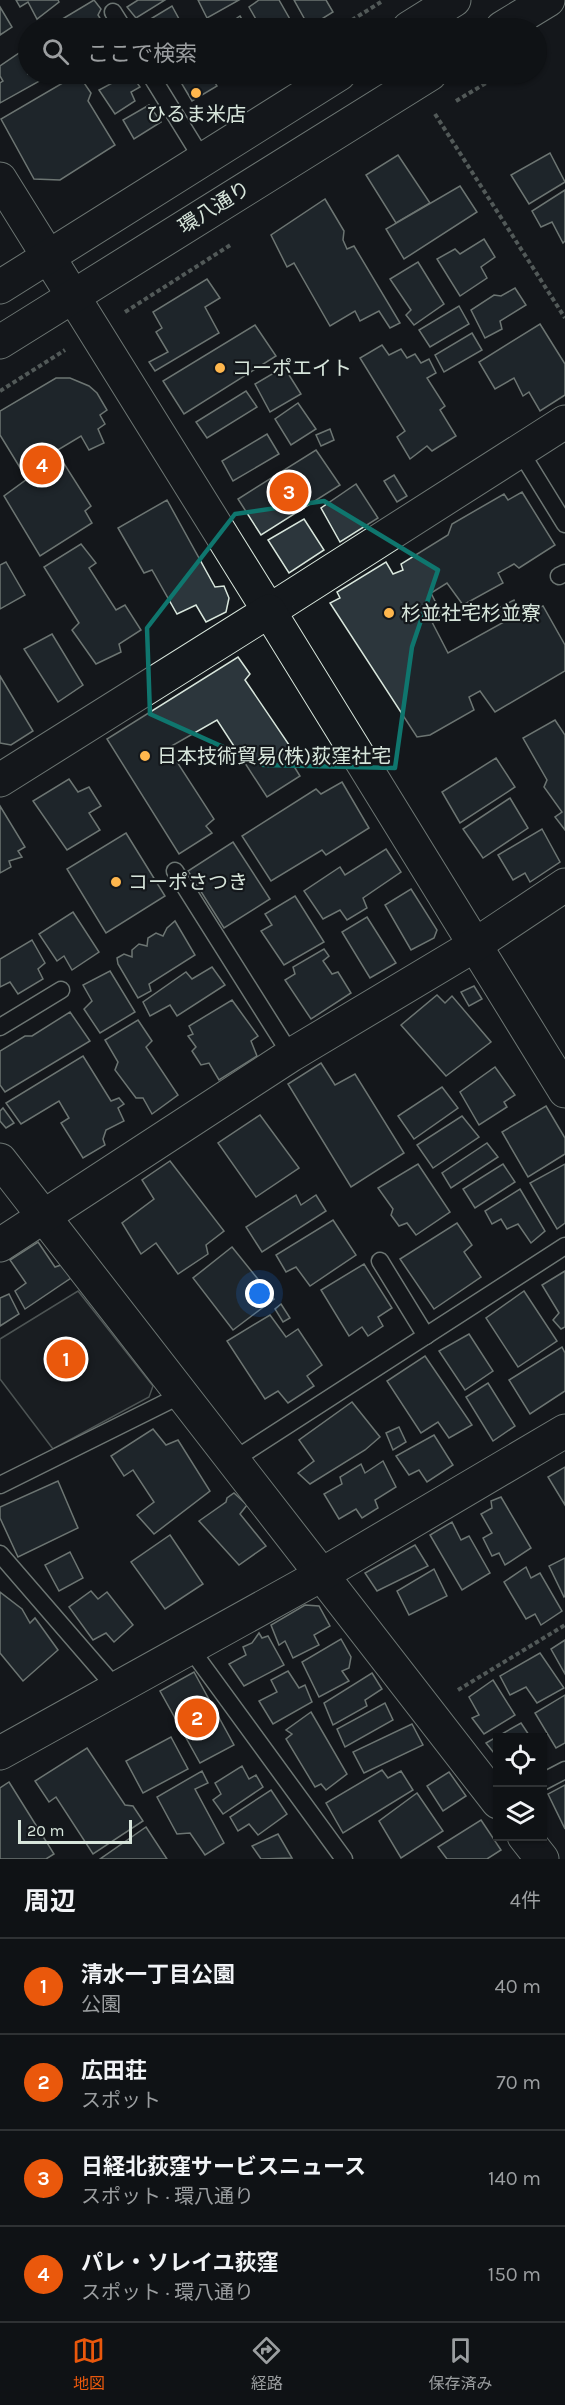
<!DOCTYPE html>
<html lang="ja">
<head>
<meta charset="utf-8">
<style>
	:root { --surface:#0f1215; --page:#181b1e; --text:#f1f3f6; --muted:#9b9ea0; --line:#2f3234; --accent:#ea580c }
	body { margin:0; font-family:Karla,"Noto Sans JP",sans-serif; background:var(--page); color:var(--text) }
	.controls { position:absolute; right:18px; bottom:18px; display:grid; overflow:hidden; border-radius:0px; box-shadow:0 2px 4px #0004 }
	.controls button { width:54px; height:54px; display:grid; place-items:center; padding:0; border:0; border-bottom:2px solid var(--line); background:var(--surface); color:var(--text); font:30px sans-serif }
	.scale { position:absolute; left:18px; bottom:15px; width:114px; box-sizing:border-box; padding-left:6px; border:3px solid #d8e6dc; border-top:0; font-size:16px; line-height:21px; white-space:nowrap; color:#d8e6dc; -webkit-text-stroke:4px #14181c; paint-order:stroke }
	.you { position:absolute; left:260px; top:1294px; width:21px; height:21px; margin:-15px; border:4px solid #fff; border-radius:50%; background:#1a73e8; box-shadow:0 0 0 9px #1a73e833 }
	.badge { display:grid; place-items:center; width:39px; height:39px; border-radius:50%; background:var(--accent); color:#fff; font-size:20px; font-weight:700 }
	.pin { position:absolute; translate:-50% -50%; border:3px solid #fff; box-shadow:0 2px 6px #0006 }
	.list { margin:0; padding:0; list-style:none }
	h2 { display:flex; justify-content:space-between; align-items:center; height:78px; margin:0; padding:0 24px; font-size:26px }
	h2 small { font-size:20px; font-weight:400; color:var(--muted) }
	.list li { display:grid; grid-template-columns:39px 1fr auto; gap:18px; align-items:center; box-sizing:border-box; height:96px; padding:0 24px; border-top:2px solid var(--line) }
	.list b { display:block; font-size:22px; white-space:nowrap }
	.list p { margin:0; font-size:20px; white-space:nowrap; color:var(--muted) }
	.list em { font-size:20px; font-style:normal; color:var(--muted) }
	.icon { flex:none; width:33px; height:33px; fill:none; stroke:currentColor; stroke-width:2; stroke-linecap:round; stroke-linejoin:round }
	.map { position:relative; flex:none; width:565px; height:1859px; overflow:hidden }
	.search { position:absolute; background:var(--surface); box-shadow:0 2px 4px #0004; left:18px; right:18px; top:18px; height:66px; display:flex; align-items:center; gap:15px; box-sizing:border-box; padding:0 21px; border-radius:33px; color:var(--muted); font-size:22px }
	.sheet { height:462px; background:var(--surface) }
	nav { display:flex; justify-content:space-around; align-items:center; box-sizing:border-box; height:84px; border-top:2px solid var(--line); background:var(--surface); font-size:16px; color:var(--muted) }
	nav a { display:grid; justify-items:center; gap:3px }
	nav .on { color:var(--accent) }
	.map>svg:first-child { display:block }
</style>
</head>
<body>
<div class="map">
<svg width="565" height="1859" viewBox="0 0 565 1859">
	<rect width="100%" height="100%" fill="#14181c"/>
	<polygon fill="#202428" stroke="#939e99" stroke-width="1.5" points="78,1291 153,1386 149,1397 53,1449 0,1379 0,1339"/>
	<g fill="#2c363c" stroke="#d8e6dc" stroke-width="1.5">
		<polygon points="16,0 58,0 59,2 37,19 28,2 20,7"/>
		<polygon points="94,0 101,9 98,15 106,28 57,28 54,24"/>
		<polygon points="138,0 165,0 136,18 127,7"/>
		<polygon points="198,0 239,0 207,18"/>
		<polygon points="259,0 279,0 295,28 261,28 249,7"/>
		<polygon points="294,0 326,0 333,12 309,27"/>
		<polygon points="172,6 179,19 162,28 141,28 139,26"/>
		<polygon points="0,7 12,27 0,35"/>
		<polygon points="240,16 247,28 222,28"/>
		<polygon points="28,47 28,74 52,74 0,103 0,83 3,81 0,76 0,66"/>
		<polygon points="78,74 91,93 88,101 115,145 60,180 34,179 1,119"/>
		<polygon points="90,74 113,74 95,82"/>
		<polygon points="129,74 131,74 140,87 131,92 135,101 115,114 99,90"/>
		<polygon points="176,74 210,74 217,86 192,101"/>
		<polygon points="149,105 161,122 134,139 123,120"/>
		<polygon points="550,153 565,182 529,204 511,175"/>
		<polygon points="398,155 430,203 396,223 366,175"/>
		<polygon points="460,186 477,212 404,259 386,229"/>
		<polygon points="565,190 565,241 563,243 552,222 541,227 532,211"/>
		<polygon points="325,199 344,231 343,240 347,249 354,246 400,323 390,328 379,311 360,321 355,311 330,326 294,263 287,267 271,235"/>
		<polygon points="484,239 495,257 481,267 487,278 460,296 437,259 455,249 460,254"/>
		<polygon points="418,262 444,304 414,325 406,315 411,310 390,279"/>
		<polygon points="207,279 220,298 205,307 219,333 155,371 149,362 168,352 156,332 162,328 153,312"/>
		<polygon points="515,288 526,305 500,321 502,329 485,338 471,310 494,295 501,296"/>
		<polygon points="459,306 469,324 430,347 419,330"/>
		<polygon points="540,324 565,364 565,395 540,411 529,392 523,396 514,378 495,389 479,362"/>
		<polygon points="255,325 276,356 184,414 163,381"/>
		<polygon points="472,333 482,350 444,372 435,355"/>
		<polygon points="382,345 389,355 401,349 407,358 415,354 421,363 429,359 436,373 427,378 445,406 440,410 456,436 432,451 427,446 410,459 397,437 405,431 360,358"/>
		<polygon points="284,367 301,394 270,412 255,384"/>
		<polygon points="56,378 70,378 89,386 97,393 107,410 100,415 105,424 98,429 104,443 89,450 81,436 56,451 91,506 85,511 92,523 40,556 4,496 27,479 0,435 0,411"/>
		<polygon points="246,391 257,407 207,438 196,422"/>
		<polygon points="298,403 316,429 291,445 275,419"/>
		<polygon points="330,429 334,440 321,446 316,435"/>
		<polygon points="267,434 279,454 233,481 222,461"/>
		<polygon points="316,450 340,485 261,535 238,499"/>
		<polygon points="394,475 407,496 397,502 384,481"/>
		<polygon points="356,484 378,518 340,542 321,508"/>
		<polygon points="522,492 555,545 519,568 514,564 498,573 503,583 463,605 447,583 431,593 442,615 432,622 448,653 504,622 497,609 514,600 517,610 527,606 529,612 543,606 565,645 565,671 495,712 480,691 469,697 474,710 430,735 417,737 330,603 340,598 337,592 386,562 393,574 403,570 401,564 448,535 452,524 504,494 508,500"/>
		<polygon points="167,500 215,587 224,586 229,598 226,612 206,622 196,605 177,614 152,570 144,573 118,528"/>
		<polygon points="304,519 324,550 289,573 268,540"/>
		<polygon points="81,544 96,563 89,568 116,610 125,605 141,630 119,644 121,652 96,664 72,630 79,623 44,567"/>
		<polygon points="6,562 25,595 0,609 0,565"/>
		<polygon points="52,634 83,685 58,702 24,649"/>
		<polygon points="238,657 250,674 245,680 302,764 295,768 300,776 267,797 217,720 168,748 214,819 206,826 212,833 179,854 107,739"/>
		<polygon points="0,676 33,731 11,745 0,743"/>
		<polygon points="555,720 565,735 565,830 555,817 562,812 544,787 547,780 523,738"/>
		<polygon points="496,758 515,787 460,823 442,792"/>
		<polygon points="69,779 78,792 89,787 101,806 89,813 100,830 67,850 33,801"/>
		<polygon points="342,782 369,828 326,855 322,850 271,881 242,836 316,789 321,794"/>
		<polygon points="510,798 528,828 483,858 463,829"/>
		<polygon points="0,806 25,847 18,851 22,857 9,861 11,867 0,873"/>
		<polygon points="542,829 560,862 530,882 525,873 513,880 498,855"/>
		<polygon points="126,833 165,896 106,933 67,869"/>
		<polygon points="233,842 270,899 224,928 188,871"/>
		<polygon points="386,849 401,872 363,898 367,908 347,920 340,910 323,919 304,891 340,867 345,875"/>
		<polygon points="411,889 437,930 434,938 411,950 385,905"/>
		<polygon points="295,896 324,942 284,965 261,931 272,925 265,914"/>
		<polygon points="73,912 99,952 72,970 64,956 57,961 39,934"/>
		<polygon points="367,917 396,963 370,978 342,932"/>
		<polygon points="175,921 195,955 149,984 151,991 138,998 118,964 117,958 124,954 132,957 132,950 139,944 147,946 148,938 156,933 163,936 167,928"/>
		<polygon points="32,940 45,963 38,969 43,979 18,994 10,982 0,987 0,959"/>
		<polygon points="324,949 329,956 323,961 332,974 338,972 351,993 311,1019 285,980 295,974 293,967"/>
		<polygon points="212,967 225,985 177,1016 170,1005 150,1016 143,1002 186,972 192,979"/>
		<polygon points="110,971 135,1012 100,1033 84,1009 92,1001 83,985"/>
		<polygon points="474,986 482,999 469,1006 461,992"/>
		<polygon points="437,995 445,1003 452,996 491,1042 446,1076 401,1025"/>
		<polygon points="232,1000 258,1036 251,1041 257,1056 219,1080 209,1063 201,1065 192,1051 196,1047 188,1036 193,1034 189,1026"/>
		<polygon points="70,1012 90,1041 5,1092 0,1085 0,1051 25,1036 32,1036"/>
		<polygon points="138,1020 152,1041 146,1047 178,1095 152,1114 143,1098 136,1098 115,1070 118,1062 105,1040"/>
		<polygon points="83,1056 111,1101 119,1098 124,1104 118,1108 124,1121 106,1130 103,1139 105,1145 83,1158 61,1123 69,1118 59,1101 21,1124 6,1103"/>
		<polygon points="321,1063 335,1085 355,1074 404,1153 351,1187 288,1084"/>
		<polygon points="495,1067 515,1095 504,1102 507,1107 479,1125 460,1092"/>
		<polygon points="442,1087 458,1108 414,1139 398,1116"/>
		<polygon points="546,1106 565,1138 565,1154 528,1177 502,1132"/>
		<polygon points="3,1108 14,1123 6,1128 0,1121 0,1111"/>
		<polygon points="260,1115 299,1168 256,1197 218,1143"/>
		<polygon points="462,1116 479,1137 433,1168 417,1145"/>
		<polygon points="487,1143 498,1157 451,1188 442,1173"/>
		<polygon points="170,1161 224,1231 206,1245 208,1254 178,1274 156,1243 141,1254 122,1223 154,1199 142,1180"/>
		<polygon points="418,1164 450,1212 416,1235 407,1223 399,1226 391,1215 393,1209 378,1188"/>
		<polygon points="503,1164 515,1182 475,1208 463,1189"/>
		<polygon points="565,1164 565,1223 557,1229 530,1183"/>
		<polygon points="520,1189 545,1231 531,1243 518,1224 507,1229 501,1219 492,1224 485,1211"/>
		<polygon points="296,1195 301,1205 316,1195 326,1211 262,1252 246,1227"/>
		<polygon points="333,1220 356,1255 310,1286 296,1267 286,1272 276,1255"/>
		<polygon points="457,1223 472,1245 464,1252 481,1277 434,1309 400,1259"/>
		<polygon points="38,1242 55,1267 64,1264 71,1278 25,1309 15,1291 26,1283 10,1260"/>
		<polygon points="232,1247 274,1299 233,1330 193,1278"/>
		<polygon points="364,1264 392,1308 378,1317 383,1326 368,1336 362,1327 349,1336 321,1290"/>
		<polygon points="565,1271 565,1327 561,1329 553,1320 559,1313 542,1285"/>
		<polygon points="524,1291 557,1341 518,1367 486,1318"/>
		<polygon points="9,1294 19,1314 0,1326 0,1298"/>
		<polygon points="281,1304 290,1318 283,1322 275,1309"/>
		<polygon points="270,1315 286,1337 298,1329 322,1365 307,1376 314,1386 288,1403 278,1391 265,1399 227,1341"/>
		<polygon points="469,1334 493,1371 465,1390 439,1351"/>
		<polygon points="562,1347 565,1353 565,1391 530,1414 509,1380"/>
		<polygon points="425,1356 472,1425 449,1438 438,1422 421,1433 387,1381"/>
		<polygon points="488,1383 515,1426 493,1441 466,1397"/>
		<polygon points="352,1402 380,1437 365,1450 310,1484 298,1473 314,1461 299,1440"/>
		<polygon points="399,1427 406,1442 393,1450 386,1433"/>
		<polygon points="153,1429 166,1445 178,1440 210,1491 154,1534 137,1515 154,1502 133,1470 124,1476 111,1456"/>
		<polygon points="434,1435 453,1465 427,1482 419,1470 409,1475 396,1456"/>
		<polygon points="383,1461 396,1487 375,1500 378,1508 362,1518 356,1509 339,1519 324,1494 342,1484 340,1477 361,1464 365,1473"/>
		<polygon points="565,1467 565,1505 548,1477"/>
		<polygon points="58,1481 78,1528 18,1557 0,1518 0,1507"/>
		<polygon points="234,1493 247,1505 240,1514 266,1546 239,1565 199,1521 226,1502 227,1498"/>
		<polygon points="501,1497 531,1548 505,1565 499,1553 492,1556 483,1538 492,1533 481,1514 492,1508 491,1501"/>
		<polygon points="452,1522 461,1540 469,1536 490,1573 462,1590 430,1535"/>
		<polygon points="170,1535 203,1584 165,1609 131,1562"/>
		<polygon points="415,1545 428,1566 377,1591 365,1573"/>
		<polygon points="70,1552 83,1578 59,1591 45,1565"/>
		<polygon points="565,1558 565,1596 564,1597 549,1566"/>
		<polygon points="526,1567 531,1578 540,1573 562,1611 541,1625 535,1614 526,1619 504,1582"/>
		<polygon points="434,1569 447,1596 409,1615 397,1591"/>
		<polygon points="91,1591 98,1599 107,1592 133,1625 114,1642 106,1633 93,1640 69,1607"/>
		<polygon points="0,1592 22,1609 30,1623 35,1618 58,1650 23,1681 0,1653"/>
		<polygon points="305,1605 319,1606 330,1626 314,1635 319,1645 293,1658 285,1641 279,1645 271,1625"/>
		<polygon points="259,1633 262,1638 268,1636 284,1665 244,1686 229,1664 246,1655 243,1647 252,1643"/>
		<polygon points="341,1639 351,1657 349,1668 342,1671 349,1681 319,1697 302,1662"/>
		<polygon points="565,1640 565,1674 551,1649"/>
		<polygon points="540,1653 564,1688 537,1703 526,1687 510,1695 500,1676"/>
		<polygon points="288,1671 299,1688 305,1685 312,1702 273,1724 259,1701 277,1692 271,1680"/>
		<polygon points="194,1672 234,1745 200,1763 160,1691"/>
		<polygon points="372,1673 382,1689 365,1700 367,1706 333,1725 324,1703"/>
		<polygon points="493,1680 515,1715 484,1734 472,1718 479,1715 469,1697"/>
		<polygon points="565,1695 565,1743 556,1748 535,1713"/>
		<polygon points="385,1703 393,1720 345,1747 337,1729"/>
		<polygon points="311,1712 347,1774 326,1790 321,1784 315,1787 286,1739 292,1734 286,1730"/>
		<polygon points="521,1723 531,1738 498,1738 498,1758 486,1743"/>
		<polygon points="412,1724 423,1745 364,1773 353,1752"/>
		<polygon points="171,1737 188,1769 143,1793 126,1761"/>
		<polygon points="87,1748 125,1805 133,1806 143,1821 93,1854 56,1797 49,1802 35,1781"/>
		<polygon points="242,1766 249,1779 256,1775 263,1787 223,1814 213,1800 221,1794 215,1783"/>
		<polygon points="382,1770 388,1778 401,1771 413,1790 343,1833 326,1803"/>
		<polygon points="202,1771 208,1783 195,1789 224,1843 205,1855 190,1833 177,1834 157,1797"/>
		<polygon points="449,1772 466,1796 443,1811 427,1786"/>
		<polygon points="9,1782 54,1854 46,1859 0,1859 0,1788"/>
		<polygon points="565,1785 565,1829 548,1794"/>
		<polygon points="271,1790 287,1814 258,1835 249,1824 238,1831 230,1817"/>
		<polygon points="417,1793 443,1831 401,1858 379,1821"/>
		<polygon points="481,1820 501,1850 487,1859 447,1859 438,1847"/>
		<polygon points="146,1827 167,1859 100,1859"/>
		<polygon points="278,1834 292,1858 261,1859 252,1846"/>
	</g>
	<g fill="none" stroke-linecap="round" stroke-linejoin="round">
		<defs>
			<g id="service">
				<polyline points="113,12 123,28"/>
				<polyline points="150,74 203,160"/>
				<polyline points="520,451 565,524"/>
				<polyline points="559,576 565,573"/>
				<polyline points="175,871 291,1055"/>
				<polyline points="0,1027 61,990"/>
				<polyline points="380,1261 426,1336"/>
				<polyline points="232,1461 565,1246"/>
				<polyline points="0,1485 181,1395"/>
				<polyline points="0,1554 116,1688"/>
				<polyline points="190,1648 344,1859"/>
				<polyline points="542,1782 565,1770"/>
			</g>
			<g id="minor">
				<polyline points="0,179 269,611 565,422"/>
				<polyline points="0,780 269,611 565,1091"/>
				<polyline points="0,1160 498,1802"/>
				<polyline points="0,1245 291,1055 475,945 565,885"/>
				<polyline points="0,1753 321,1575 565,1431"/>
				<polyline points="524,1836 542,1859"/>
			</g>
			<g id="primary">
				<polyline points="409,28 454,0"/>
				<polyline points="502,28 548,0"/>
				<polyline points="0,287 339,74"/>
				<polyline points="0,342 430,74"/>
			</g>
		</defs>
		<use href="#service" stroke="#d8e6dc" stroke-width="19"/>
		<use href="#minor" stroke="#d8e6dc" stroke-width="35"/>
		<use href="#primary" stroke="#d8e6dc" stroke-width="35"/>
		<g stroke="#9da8a2" stroke-width="4" stroke-dasharray="4.5 3" stroke-linecap="butt">
			<polyline points="339,28 381,2"/>
			<polyline points="456,101 501,74"/>
			<polyline points="435,114 565,318"/>
			<polyline points="125,312 232,244"/>
			<polyline points="0,391 65,350"/>
			<polyline points="458,1690 565,1625"/>
		</g>
		<use href="#service" stroke="#14181c" stroke-width="16"/>
		<use href="#minor" stroke="#14181c" stroke-width="33"/>
		<use href="#primary" stroke="#14181c" stroke-width="33"/>
	</g>
	<path d="M0 0H565V1859H0ZM324,501L438,570L412,647L395,768L263,765L150,714L147,628L235,514Z" fill="#14181c" fill-opacity=".55" fill-rule="evenodd"/>
	<path fill="none" stroke="#0f766e" stroke-width="4.5" stroke-linejoin="round" d="M324,501L438,570L412,647L395,768L263,765L150,714L147,628L235,514Z"/>
	<g fill="#ffb74d" stroke="#14181c" stroke-width="2">
		<circle cx="196" cy="93" r="6"/>
		<circle cx="220" cy="368" r="6"/>
		<circle cx="389" cy="613" r="6"/>
		<circle cx="145" cy="756" r="6"/>
		<circle cx="116" cy="882" r="6"/>
	</g>
	<g text-anchor="middle" stroke-width="4.5" stroke-linejoin="round" paint-order="stroke">
		<g font-size="20" fill="#d8e6dc" stroke="#14181c" text-anchor="start">
			<text x="196" y="121" text-anchor="middle">ひるま米店</text>
			<text x="232" y="375">コーポエイト</text>
			<text x="401" y="620">杉並社宅杉並寮</text>
			<text x="157" y="763">日本技術貿易(株)荻窪社宅</text>
			<text x="128" y="889">コーポさつき</text>
		</g>
		<g font-size="20" fill="#d8e6dc" stroke="#14181c">
			<text transform="translate(214 207) rotate(-32)" y="7">環八通り</text>
		</g>
	</g>
</svg>
<div class="controls">
<button><svg class="icon" aria-label="locate" viewBox="0 0 24 24"><circle cx="12" cy="12" r="6"/><path d="M12 2v4M12 18v4M2 12h4M18 12h4"/></svg></button>
<button><svg class="icon" aria-label="layers" viewBox="0 0 24 24"><path d="M12 4l9 5-9 5-9-5zM3 14l9 5 9-5"/></svg></button>
</div>
<div class="scale">20 m</div>
<div class="you"></div>
<div class="pin badge" style="left:66px;top:1359px">1</div>
<div class="pin badge" style="left:197px;top:1718px">2</div>
<div class="pin badge" style="left:289px;top:492px">3</div>
<div class="pin badge" style="left:42px;top:465px">4</div>
<div class="search"><svg class="icon" aria-label="search" viewBox="0 0 24 24"><circle cx="10" cy="10" r="6"/><path d="M15 15l6 6"/></svg>ここで検索</div>
</div>
<section class="sheet">
<h2>周辺<small>4件</small></h2>
<ul class="list">
<li><span class="badge">1</span><div><b>清水一丁目公園</b><p>公園</p></div><em>40 m</em></li>
<li><span class="badge">2</span><div><b>広田荘</b><p>スポット</p></div><em>70 m</em></li>
<li><span class="badge">3</span><div><b>日経北荻窪サービスニュース</b><p>スポット · 環八通り</p></div><em>140 m</em></li>
<li><span class="badge">4</span><div><b>パレ・ソレイユ荻窪</b><p>スポット · 環八通り</p></div><em>150 m</em></li>
</ul>
</section>
<nav>
<a class="on"><svg class="icon" aria-label="map" viewBox="0 0 24 24"><path d="M3 6l6-2 6 2 6-2v14l-6 2-6-2-6 2zM9 4v14M15 6v14"/></svg>地図</a>
<a><svg class="icon" aria-label="directions" viewBox="0 0 24 24"><path d="M12 3l9 9-9 9-9-9zM9 14v-3h6M13 9l2 2-2 2"/></svg>経路</a>
<a><svg class="icon" aria-label="saved" viewBox="0 0 24 24"><path d="M7 4h10v16l-5-4-5 4z"/></svg>保存済み</a>
</nav>
</body>
</html>
